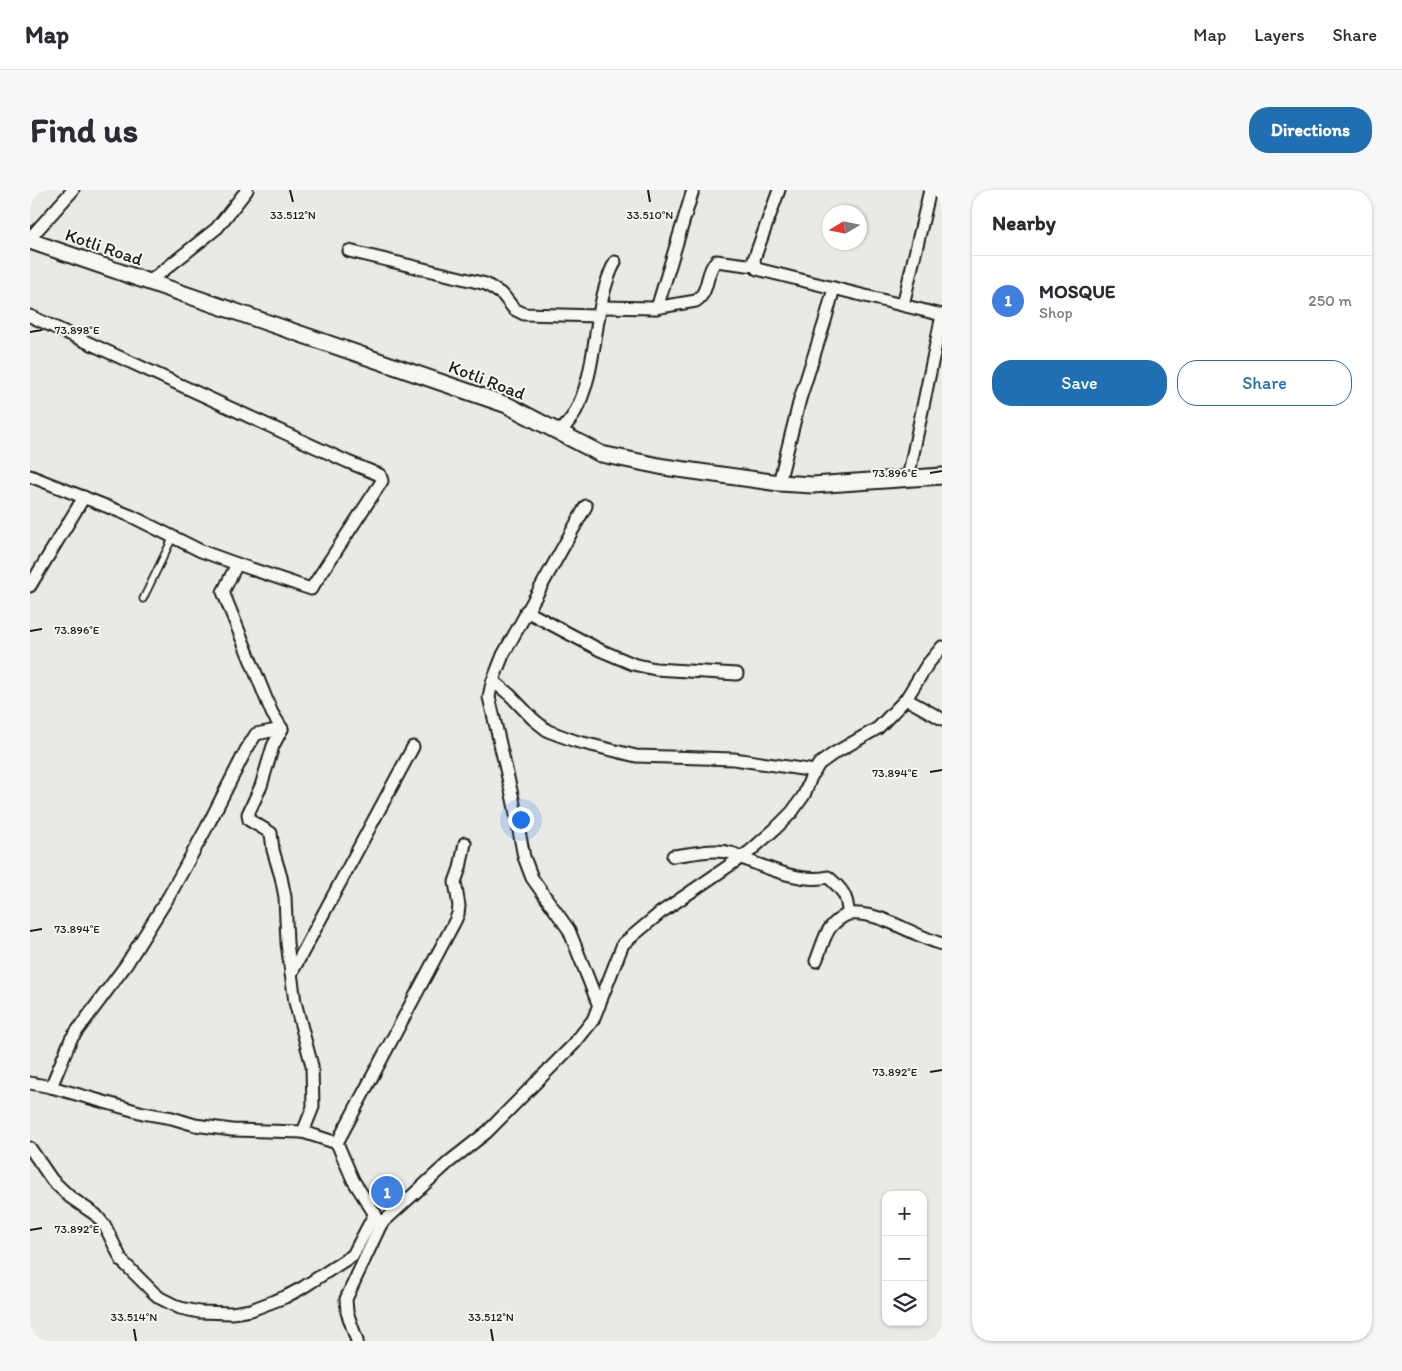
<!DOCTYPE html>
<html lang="en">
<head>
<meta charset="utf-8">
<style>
	:root { --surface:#fff; --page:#f7f7f7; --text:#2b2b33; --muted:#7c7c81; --line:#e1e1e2; --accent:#1f6fb2 }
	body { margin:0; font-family:Itim,sans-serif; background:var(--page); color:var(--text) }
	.controls { position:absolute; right:15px; bottom:15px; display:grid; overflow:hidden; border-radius:10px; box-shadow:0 1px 4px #0004 }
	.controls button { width:45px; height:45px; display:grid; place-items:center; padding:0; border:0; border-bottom:1px solid var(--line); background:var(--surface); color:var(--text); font:25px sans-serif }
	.compass { position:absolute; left:792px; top:15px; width:45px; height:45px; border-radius:50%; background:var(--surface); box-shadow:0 1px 4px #0004; rotate:260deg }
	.you { position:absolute; left:490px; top:629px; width:18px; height:18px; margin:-12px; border:4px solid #fff; border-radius:50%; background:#1a73e8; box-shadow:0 0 0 8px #1a73e833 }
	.badge { display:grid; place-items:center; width:32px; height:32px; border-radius:50%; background:var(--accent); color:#fff; font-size:16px; font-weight:700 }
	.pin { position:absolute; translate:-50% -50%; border:2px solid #fff; box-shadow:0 1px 5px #0006 }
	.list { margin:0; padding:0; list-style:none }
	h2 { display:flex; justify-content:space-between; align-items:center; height:65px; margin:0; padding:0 20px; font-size:21px }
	h2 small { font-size:16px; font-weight:400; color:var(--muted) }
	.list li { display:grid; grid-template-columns:32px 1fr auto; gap:15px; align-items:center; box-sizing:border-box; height:90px; padding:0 20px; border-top:1px solid var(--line) }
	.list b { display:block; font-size:19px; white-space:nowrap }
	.list p { margin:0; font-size:16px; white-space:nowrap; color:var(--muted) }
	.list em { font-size:16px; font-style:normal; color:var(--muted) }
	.actions { display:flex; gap:10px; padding:15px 20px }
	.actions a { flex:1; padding:11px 0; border:1px solid var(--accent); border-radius:20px; text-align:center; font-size:18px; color:var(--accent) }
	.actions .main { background:var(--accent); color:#fff }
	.icon { flex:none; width:28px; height:28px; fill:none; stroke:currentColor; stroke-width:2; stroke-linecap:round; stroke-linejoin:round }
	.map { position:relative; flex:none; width:912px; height:1151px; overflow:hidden; border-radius:20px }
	header { display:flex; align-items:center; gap:30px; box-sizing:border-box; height:70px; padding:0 25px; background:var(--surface); border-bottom:1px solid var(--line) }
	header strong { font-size:24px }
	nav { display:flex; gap:28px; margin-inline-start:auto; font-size:18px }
	.intro { display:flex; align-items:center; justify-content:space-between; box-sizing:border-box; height:120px; padding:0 30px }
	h1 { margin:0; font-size:35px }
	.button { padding:12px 22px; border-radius:20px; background:var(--accent); color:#fff; font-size:18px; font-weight:700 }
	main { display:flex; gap:30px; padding:0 30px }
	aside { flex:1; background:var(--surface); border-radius:20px; box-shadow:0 1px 4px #0004 }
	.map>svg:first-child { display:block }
</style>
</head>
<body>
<header>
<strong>Map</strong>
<nav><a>Map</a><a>Layers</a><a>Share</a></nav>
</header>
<div class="intro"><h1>Find us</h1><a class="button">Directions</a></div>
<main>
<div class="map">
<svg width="912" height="1151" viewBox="0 0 912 1151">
	<rect width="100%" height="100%" fill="#e9e9e5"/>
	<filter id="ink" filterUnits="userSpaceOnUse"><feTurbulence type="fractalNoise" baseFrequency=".02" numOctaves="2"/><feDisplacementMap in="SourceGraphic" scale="10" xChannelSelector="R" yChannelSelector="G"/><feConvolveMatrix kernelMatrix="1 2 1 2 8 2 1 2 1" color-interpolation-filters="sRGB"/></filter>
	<g filter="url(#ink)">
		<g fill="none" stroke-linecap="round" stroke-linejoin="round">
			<defs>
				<polyline id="lane" points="113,409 143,347"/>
				<g id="street">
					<polyline points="749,0 724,69 725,76 727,79 912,125"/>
					<polyline points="0,48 43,0"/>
					<polyline points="319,61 456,94 473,105 484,119 494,124 568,126"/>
					<polyline points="119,92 187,38 217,0"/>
					<polyline points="873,115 900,0"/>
					<path d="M571,117L624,118L666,111C680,101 675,83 686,71L725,76"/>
					<polyline points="627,118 663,0"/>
					<polyline points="0,126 318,272 350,285 352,291 281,399 207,374 193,402 242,523 252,539 243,556 231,596 218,624 219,630 241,643 243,660 251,687 255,707 257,753 265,812 282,876 283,917 273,942 307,953 323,990 351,1034 316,1109 317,1122 327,1151"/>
					<path d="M530,243C534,237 540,231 544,224C570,178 561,119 585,72"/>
					<polyline points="0,286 101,326 171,361 207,374"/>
					<polyline points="878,288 912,125"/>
					<polyline points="749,293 770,209 795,131 804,98"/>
					<polyline points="556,316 473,465 462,493 459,507 483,609 494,667 502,688 539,740 569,816"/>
					<polyline points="0,396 54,307"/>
					<polyline points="496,421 570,460 603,474 625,479 707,484"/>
					<polyline points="463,491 480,505 503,529 518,541 545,551 606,566 704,569 785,581"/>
					<polyline points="876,509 912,529"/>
					<path d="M643,666C662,664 683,658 701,663C706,664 709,667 714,669C740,679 772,693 798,687C812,699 818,706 818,724C795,735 795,749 786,771"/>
					<path d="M818,724C852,721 880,745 912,754"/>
					<polyline points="261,784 383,557"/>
					<polyline points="0,893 21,897 113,923 142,928 165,935 202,940 273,942"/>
					<polyline points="21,897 41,849 96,775 139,706 177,637 216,560 226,544 252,539"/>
					<polyline points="307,953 425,731 428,724 429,716 425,692 430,678 435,653"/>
					<polyline points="0,958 22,990 40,1007 66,1025 75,1036 92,1071 123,1102 130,1108 150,1118 169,1122 202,1123 221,1120 255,1107 272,1098 323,1065 345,1023"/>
					<polyline points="351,1034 419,972 457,942 544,854 563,830 593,754 630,723 719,662 745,639 762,622 774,605 781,587 789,574 803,564 848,538 876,509 897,475 912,457"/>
				</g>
				<polyline id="secondary" points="0,51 477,215 571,264 634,277 749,293 783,295 912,286"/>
			</defs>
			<use href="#lane" stroke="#1c1c1c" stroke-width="9"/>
			<use href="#street" stroke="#1c1c1c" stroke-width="15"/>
			<use href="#secondary" stroke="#1c1c1c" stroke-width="19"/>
			<use href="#lane" stroke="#f6f6f2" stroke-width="5.5"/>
			<use href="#street" stroke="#f6f6f2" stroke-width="11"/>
			<use href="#secondary" stroke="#f6f6f2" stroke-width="15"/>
		</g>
	</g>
	<path fill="none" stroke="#1c1c1c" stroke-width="2" d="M260,0L263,12M618,0L620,12M0,142L12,140M900,283L912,281M0,441L12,439M900,582L912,580M0,741L12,739M900,882L912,880M0,1040L12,1038M104,1139L106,1151M461,1139L463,1151"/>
	<g text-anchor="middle" stroke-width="4" stroke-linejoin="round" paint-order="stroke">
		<g font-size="18" fill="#1c1c1c" stroke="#f6f6f2">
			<text transform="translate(74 57) rotate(19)" y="6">Kotli Road</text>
			<text transform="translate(457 190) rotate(21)" y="6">Kotli Road</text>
		</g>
	</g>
	<g font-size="12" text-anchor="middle" fill="#1c1c1c" stroke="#f6f6f2" stroke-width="4" stroke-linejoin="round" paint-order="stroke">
		<text x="263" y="29">33.512°N</text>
		<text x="620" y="29">33.510°N</text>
		<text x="47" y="144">73.898°E</text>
		<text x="865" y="287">73.896°E</text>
		<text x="47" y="444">73.896°E</text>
		<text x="865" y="587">73.894°E</text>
		<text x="47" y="743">73.894°E</text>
		<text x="865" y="886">73.892°E</text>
		<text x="47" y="1043">73.892°E</text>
		<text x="104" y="1131">33.514°N</text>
		<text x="461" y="1131">33.512°N</text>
	</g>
</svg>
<div class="controls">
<button>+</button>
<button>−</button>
<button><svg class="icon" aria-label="layers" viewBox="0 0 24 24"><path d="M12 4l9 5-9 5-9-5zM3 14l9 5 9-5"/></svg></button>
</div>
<svg class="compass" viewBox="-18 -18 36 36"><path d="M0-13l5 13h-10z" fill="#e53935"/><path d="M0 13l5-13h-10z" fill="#7c7c81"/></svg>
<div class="you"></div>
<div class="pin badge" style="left:357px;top:1002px;background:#3f7fe0">1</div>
</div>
<aside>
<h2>Nearby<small></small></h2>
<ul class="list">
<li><span class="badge" style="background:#3f7fe0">1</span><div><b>MOSQUE</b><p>Shop</p></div><em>250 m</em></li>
</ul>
<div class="actions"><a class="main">Save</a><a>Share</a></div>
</aside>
</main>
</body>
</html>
